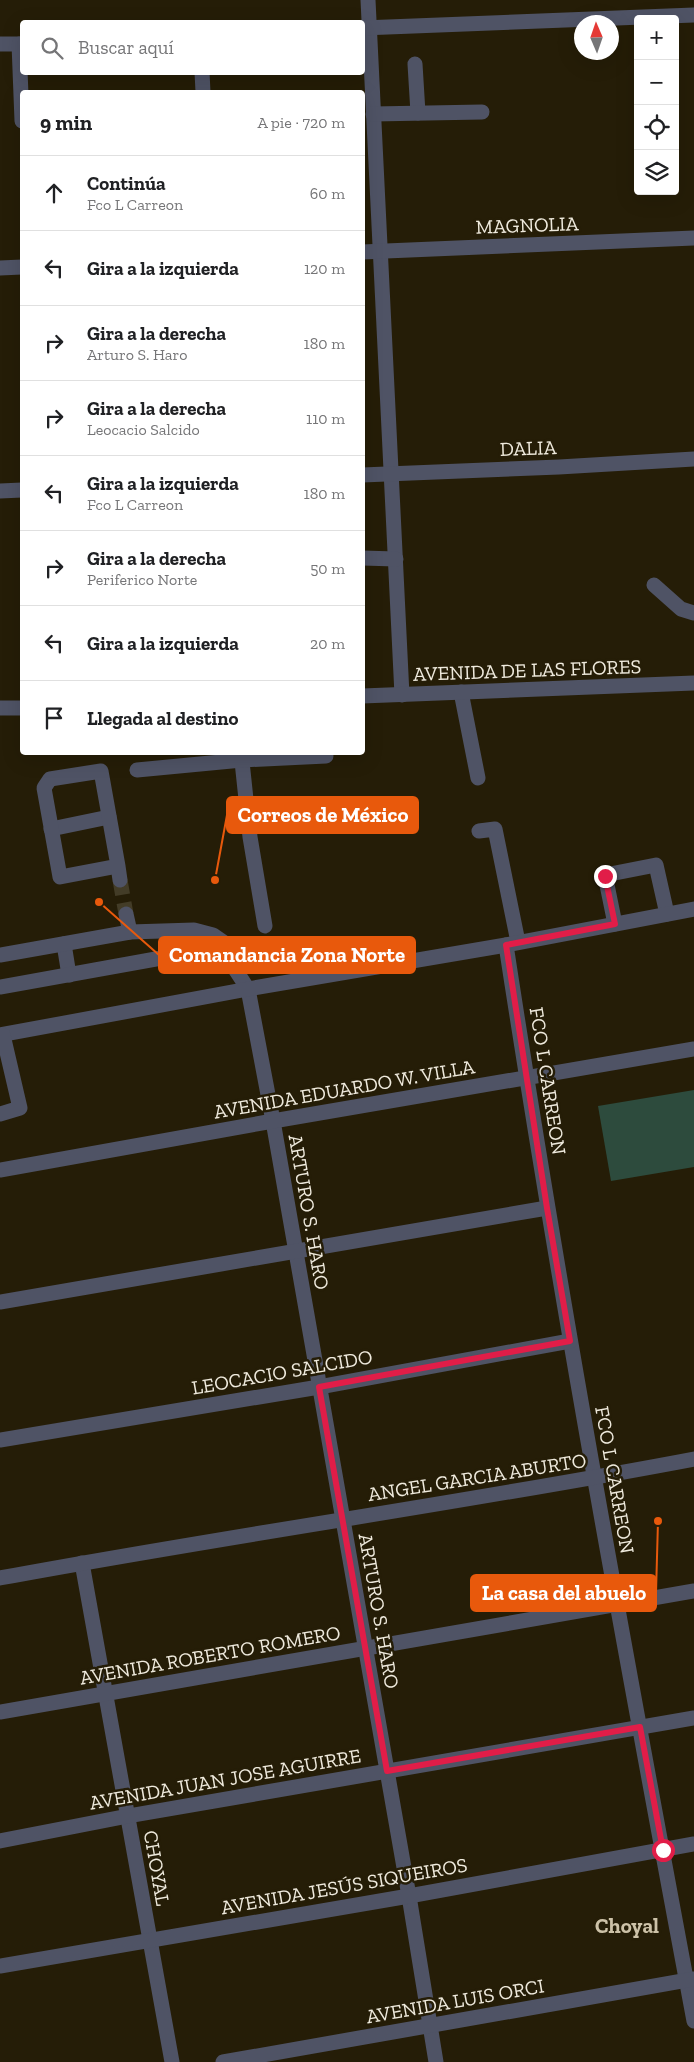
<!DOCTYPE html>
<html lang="es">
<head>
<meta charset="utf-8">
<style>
	:root { --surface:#fff; --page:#f2f2f2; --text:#202124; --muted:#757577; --line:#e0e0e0 }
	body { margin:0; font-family:"Zilla Slab",serif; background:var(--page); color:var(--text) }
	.controls { position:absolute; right:15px; top:15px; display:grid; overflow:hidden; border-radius:5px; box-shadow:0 5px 20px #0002 }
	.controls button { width:45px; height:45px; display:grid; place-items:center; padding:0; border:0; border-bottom:1px solid var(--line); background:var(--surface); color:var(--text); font:25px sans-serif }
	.compass { position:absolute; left:574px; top:15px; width:45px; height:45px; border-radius:50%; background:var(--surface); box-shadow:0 5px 20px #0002; rotate:358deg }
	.stop { position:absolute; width:15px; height:15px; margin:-11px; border:4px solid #e11d48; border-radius:50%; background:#fff }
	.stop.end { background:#e11d48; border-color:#fff; box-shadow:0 1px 5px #0008 }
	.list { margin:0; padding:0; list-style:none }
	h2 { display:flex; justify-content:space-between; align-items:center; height:65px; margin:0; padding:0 20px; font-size:21px }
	h2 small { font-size:16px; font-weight:400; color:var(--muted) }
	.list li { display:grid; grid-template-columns:32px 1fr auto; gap:15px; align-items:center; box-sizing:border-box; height:75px; padding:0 20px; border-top:1px solid var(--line) }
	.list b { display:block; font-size:19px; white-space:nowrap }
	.list p { margin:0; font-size:16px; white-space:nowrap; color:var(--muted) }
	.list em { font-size:16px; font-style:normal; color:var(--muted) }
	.icon { flex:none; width:28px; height:28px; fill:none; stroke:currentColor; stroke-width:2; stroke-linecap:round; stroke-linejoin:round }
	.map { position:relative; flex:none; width:694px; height:2062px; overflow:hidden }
	.search { position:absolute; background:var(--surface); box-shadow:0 5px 20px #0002; left:20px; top:20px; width:345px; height:55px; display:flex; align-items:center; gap:12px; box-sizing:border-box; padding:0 18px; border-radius:5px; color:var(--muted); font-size:19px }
	.panel { position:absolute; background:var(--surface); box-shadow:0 5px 20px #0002; left:20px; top:90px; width:345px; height:665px; border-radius:5px }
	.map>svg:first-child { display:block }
</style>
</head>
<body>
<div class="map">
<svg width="694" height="2062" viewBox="0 0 694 2062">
	<rect width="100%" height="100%" fill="#251d07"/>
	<polygon fill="#2d4b3d" points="694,1090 694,1167 611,1181 598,1106"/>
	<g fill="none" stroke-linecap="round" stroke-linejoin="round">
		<polyline stroke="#433c27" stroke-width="15" stroke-dasharray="15 8" stroke-linecap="butt" points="120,880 126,914"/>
		<g stroke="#4f5365" stroke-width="15">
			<polyline points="368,0 402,695"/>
			<polyline points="362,28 694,15"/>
			<polyline points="0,44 22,44"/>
			<polyline points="19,44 22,121"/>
			<polyline points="415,64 418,113"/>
			<polyline points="202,72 203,92"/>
			<polyline points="373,114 482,112"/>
			<polyline points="362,252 694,238"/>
			<polyline points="0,268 22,267"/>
			<polyline points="362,475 559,467 694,459"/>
			<polyline points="0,491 22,490"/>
			<polyline points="362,558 396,559"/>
			<polyline points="654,585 681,609 694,613"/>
			<polyline points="461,692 478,778"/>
			<polyline points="362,696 694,683"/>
			<polyline points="0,708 22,708"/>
			<polyline points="241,752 250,837 265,926"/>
			<polyline points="137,770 242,760 326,756"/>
			<polyline points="51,829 109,817"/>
			<polyline points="479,831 495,829 518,942"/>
			<polyline points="118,866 60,877 44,788 50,779 101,771 118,866 120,880"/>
			<polyline points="126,914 130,932"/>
			<polyline points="615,924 605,875 656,865 667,914"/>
			<polyline points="64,944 69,975"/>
			<path d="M506,945C561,1305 627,1663 694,2021"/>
			<polyline points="0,955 130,932 194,930 213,935 226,944 229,960 248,989 273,1121 409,1896 436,2062"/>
			<polyline points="0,987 178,955 229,960"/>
			<polyline points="0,1035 248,989 506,945 694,909"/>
			<polyline points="0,1114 20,1108 3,1035"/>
			<polyline points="0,1170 273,1121 694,1049"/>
			<polyline points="0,1302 547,1208"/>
			<polyline points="0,1440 319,1387 570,1341"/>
			<polyline points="82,1563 172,2062"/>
			<path d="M0,1578C231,1535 463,1503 694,1459"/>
			<polyline points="0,1712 694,1591"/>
			<polyline points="0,1841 128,1816 694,1718"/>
			<polyline points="0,1966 409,1896 694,1844"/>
			<polyline points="223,2062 694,1979"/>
		</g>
	</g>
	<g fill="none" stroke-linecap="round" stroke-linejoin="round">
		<polyline stroke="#e11d48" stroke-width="6" points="605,876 615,924 506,945 547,1208 570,1341 319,1387 387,1771 640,1727 663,1850"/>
	</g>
	<g text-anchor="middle" stroke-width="5" stroke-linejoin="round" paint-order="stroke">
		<g font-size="20" fill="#efeadd" stroke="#251d07">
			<text transform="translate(527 225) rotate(-2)" y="7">MAGNOLIA</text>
			<text transform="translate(528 448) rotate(-2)" y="7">DALIA</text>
			<text transform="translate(527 670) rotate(-2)" y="7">AVENIDA DE LAS FLORES</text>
			<text transform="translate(548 1081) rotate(81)" y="7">FCO L CARREON</text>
			<text transform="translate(344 1089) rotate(-10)" y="7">AVENIDA EDUARDO W. VILLA</text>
			<text transform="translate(309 1212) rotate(80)" y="7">ARTURO S. HARO</text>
			<text transform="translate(282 1372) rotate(-10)" y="7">LEOCACIO SALCIDO</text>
			<text transform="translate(477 1477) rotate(-9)" y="7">ANGEL GARCIA ABURTO</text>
			<text transform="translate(615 1480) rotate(80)" y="7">FCO L CARREON</text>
			<text transform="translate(379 1611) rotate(80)" y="7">ARTURO S. HARO</text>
			<text transform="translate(210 1655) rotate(-10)" y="7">AVENIDA ROBERTO ROMERO</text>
			<text transform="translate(225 1779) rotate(-10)" y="7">AVENIDA JUAN JOSE AGUIRRE</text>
			<text transform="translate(157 1868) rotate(80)" y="7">CHOYAL</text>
			<text transform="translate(344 1886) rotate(-10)" y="7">AVENIDA JESÚS SIQUEIROS</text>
			<text transform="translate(455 2001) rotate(-10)" y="7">AVENIDA LUIS ORCI</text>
		</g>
		<g font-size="21" font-weight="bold" fill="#cdc2a8" stroke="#251d07">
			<text x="627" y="1933">Choyal</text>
		</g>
	</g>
	<path fill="none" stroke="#e8590c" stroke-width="2" d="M215 880L227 815M99 902L159 955M658 1521L656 1593"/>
	<g fill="#e8590c" stroke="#251d07" stroke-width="2">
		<circle cx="215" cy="880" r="5"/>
		<circle cx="99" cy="902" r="5"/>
		<circle cx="658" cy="1521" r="5"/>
	</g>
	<g fill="#e8590c" stroke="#e8590c" stroke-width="2">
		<rect x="227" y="797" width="191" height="36" rx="5"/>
		<rect x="159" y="937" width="256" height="36" rx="5"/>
		<rect x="471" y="1575" width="185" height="36" rx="5"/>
	</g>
	<g font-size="21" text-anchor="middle" font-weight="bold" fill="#fff">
		<text x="323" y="822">Correos de México</text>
		<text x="287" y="962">Comandancia Zona Norte</text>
		<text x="564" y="1600">La casa del abuelo</text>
	</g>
</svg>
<div class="controls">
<button>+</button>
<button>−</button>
<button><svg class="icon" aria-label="locate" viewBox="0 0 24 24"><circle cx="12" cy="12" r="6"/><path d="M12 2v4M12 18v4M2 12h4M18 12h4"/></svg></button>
<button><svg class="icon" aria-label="layers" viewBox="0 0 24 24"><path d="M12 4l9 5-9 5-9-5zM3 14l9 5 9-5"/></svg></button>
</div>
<svg class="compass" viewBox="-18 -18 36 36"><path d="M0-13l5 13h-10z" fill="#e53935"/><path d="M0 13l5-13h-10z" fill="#757577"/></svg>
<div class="stop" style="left:663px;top:1850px"></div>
<div class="stop end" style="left:605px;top:876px"></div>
<div class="search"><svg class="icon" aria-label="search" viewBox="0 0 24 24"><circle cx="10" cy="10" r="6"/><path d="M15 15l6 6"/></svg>Buscar aquí</div>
<section class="panel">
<h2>9 min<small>A pie · 720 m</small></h2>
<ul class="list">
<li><svg class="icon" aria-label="ahead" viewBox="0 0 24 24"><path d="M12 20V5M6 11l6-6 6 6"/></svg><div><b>Continúa</b><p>Fco L Carreon</p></div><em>60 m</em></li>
<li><svg class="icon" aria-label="left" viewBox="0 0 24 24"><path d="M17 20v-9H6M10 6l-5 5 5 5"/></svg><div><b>Gira a la izquierda</b></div><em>120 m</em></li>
<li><svg class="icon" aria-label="right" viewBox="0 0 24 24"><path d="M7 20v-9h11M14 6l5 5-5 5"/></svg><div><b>Gira a la derecha</b><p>Arturo S. Haro</p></div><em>180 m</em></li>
<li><svg class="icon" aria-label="right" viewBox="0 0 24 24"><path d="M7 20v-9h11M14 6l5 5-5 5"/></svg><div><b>Gira a la derecha</b><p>Leocacio Salcido</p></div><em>110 m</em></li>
<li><svg class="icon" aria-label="left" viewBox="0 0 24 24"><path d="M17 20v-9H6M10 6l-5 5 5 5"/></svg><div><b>Gira a la izquierda</b><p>Fco L Carreon</p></div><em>180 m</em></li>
<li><svg class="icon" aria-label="right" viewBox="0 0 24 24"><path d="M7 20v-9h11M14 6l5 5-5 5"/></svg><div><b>Gira a la derecha</b><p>Periferico Norte</p></div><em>50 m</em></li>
<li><svg class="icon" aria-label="left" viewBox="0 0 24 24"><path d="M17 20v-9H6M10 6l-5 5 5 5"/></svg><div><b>Gira a la izquierda</b></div><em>20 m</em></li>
<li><svg class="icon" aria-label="arrive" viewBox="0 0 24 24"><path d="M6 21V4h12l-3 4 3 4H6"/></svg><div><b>Llegada al destino</b></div></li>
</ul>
</section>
</div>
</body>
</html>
